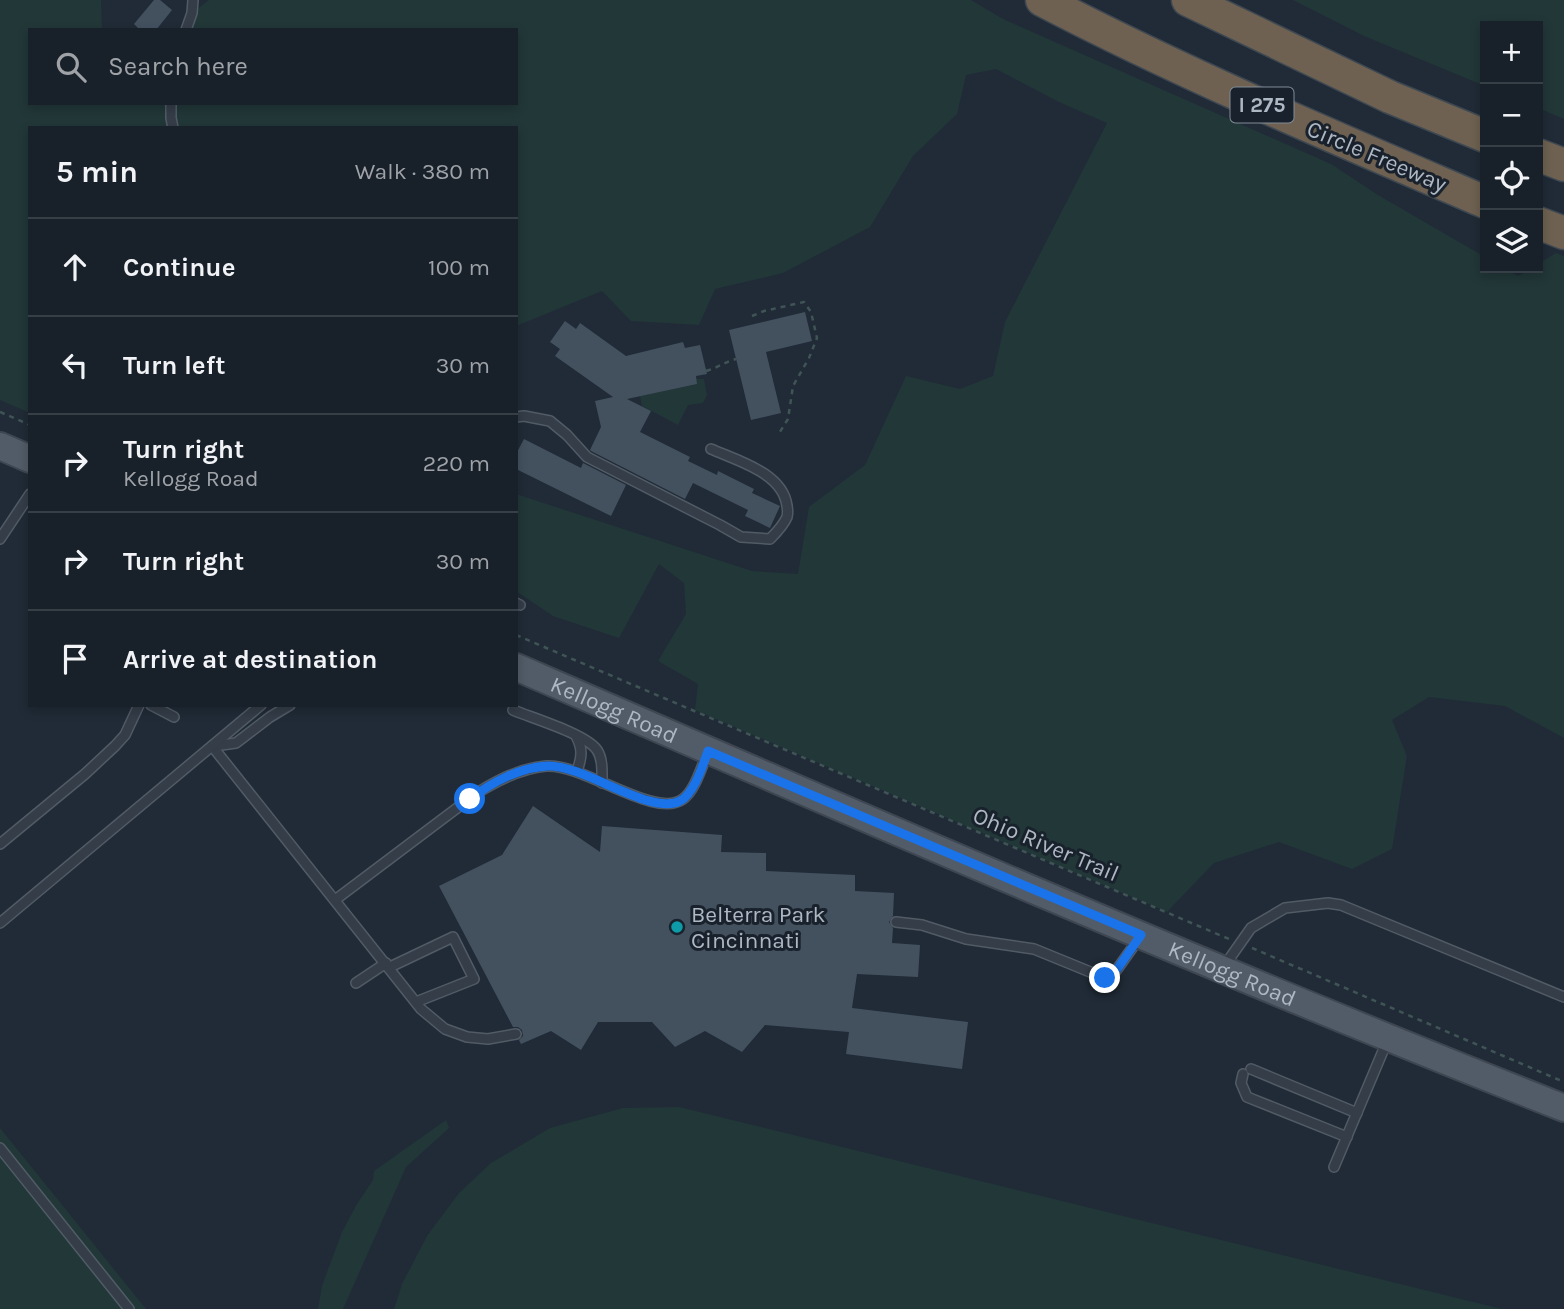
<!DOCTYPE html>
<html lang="en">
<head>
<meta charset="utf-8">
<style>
	:root { --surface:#182029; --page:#252d35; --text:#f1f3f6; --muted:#9fa3a8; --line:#363e46 }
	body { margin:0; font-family:Karla,sans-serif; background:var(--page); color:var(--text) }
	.controls { position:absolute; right:21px; top:21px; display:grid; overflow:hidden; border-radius:0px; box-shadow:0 4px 10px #0003 }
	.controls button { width:63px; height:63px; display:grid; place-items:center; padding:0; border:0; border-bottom:2px solid var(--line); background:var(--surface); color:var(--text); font:35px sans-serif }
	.stop { position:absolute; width:21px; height:21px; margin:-16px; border:5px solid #1a73e8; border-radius:50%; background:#fff }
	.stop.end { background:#1a73e8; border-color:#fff; box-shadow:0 2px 7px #0008 }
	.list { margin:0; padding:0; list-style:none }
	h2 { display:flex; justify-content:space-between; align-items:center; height:91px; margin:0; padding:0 28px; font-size:30px }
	h2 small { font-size:23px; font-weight:400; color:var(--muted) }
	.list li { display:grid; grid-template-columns:46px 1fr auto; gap:21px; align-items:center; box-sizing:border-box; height:98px; padding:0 28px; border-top:2px solid var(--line) }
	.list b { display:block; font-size:26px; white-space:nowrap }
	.list p { margin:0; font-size:23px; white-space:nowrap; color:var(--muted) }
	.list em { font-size:23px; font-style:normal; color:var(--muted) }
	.icon { flex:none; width:38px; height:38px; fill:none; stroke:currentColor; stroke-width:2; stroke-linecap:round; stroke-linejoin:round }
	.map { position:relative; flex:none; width:1564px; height:1309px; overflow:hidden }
	.search { position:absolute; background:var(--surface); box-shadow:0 4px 10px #0003; left:28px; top:28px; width:490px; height:77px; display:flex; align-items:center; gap:18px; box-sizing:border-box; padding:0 24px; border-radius:0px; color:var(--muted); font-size:26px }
	.panel { position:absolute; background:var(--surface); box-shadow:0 4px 10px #0003; left:28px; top:126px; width:490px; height:581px; border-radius:0px }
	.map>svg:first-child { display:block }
</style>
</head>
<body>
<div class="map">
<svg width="1564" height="1309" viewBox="0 0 1564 1309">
	<rect width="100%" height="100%" fill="#202b37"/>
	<g fill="#223738">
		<polygon points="0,0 101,0 102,30 30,30 30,103 516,103 516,30 186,30 192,13 209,0 971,0 1003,19 1331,164 1378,195 1485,257 1485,268 1504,268 1518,276 1532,268 1538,268 1538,264 1556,253 1564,256 1564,738 1505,706 1429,697 1392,720 1407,756 1392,849 1352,869 1279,842 1214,863 1167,912 695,710 698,684 658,661 686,614 684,583 659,564 619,638 553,616 516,591 516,494 752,571 798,574 809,507 865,465 906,376 960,389 993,376 1005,322 1107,123 1059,102 996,69 966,75 957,114 913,156 870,227 783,273 715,289 699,325 631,321 602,291 516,326 516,128 30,128 30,413 0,400"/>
		<polygon points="1293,0 1564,0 1564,119 1538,108 1538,26 1485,26 1485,86 1364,36"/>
		<polygon points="696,379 704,379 707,395 703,403 688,405 678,425 642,406 640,396 697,384"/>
		<polygon points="679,1107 1502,1309 394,1309 402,1284 427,1236 459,1193 491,1163 550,1128 623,1108"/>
		<polygon points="446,1120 449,1128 406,1167 343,1309 318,1309 322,1286 342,1232 357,1204 373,1180 374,1171"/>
		<polygon points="0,1128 146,1309 0,1309"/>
	</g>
	<g fill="#43515f">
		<polygon points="154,0 160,0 172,10 156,30 140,30 134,24"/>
		<polygon points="805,312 812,341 766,352 781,413 751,420 729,330"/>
		<polygon points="565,321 576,329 580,323 626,356 683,342 685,348 700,345 707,374 696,376 697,384 627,399 651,411 640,432 690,457 688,461 717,475 718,471 754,489 752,493 780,506 770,528 745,516 748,510 693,483 685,499 591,451 590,450 601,427 595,401 613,397 555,356 560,349 550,342"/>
		<polygon points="524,439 581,468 583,463 626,485 611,516 516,469 516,454"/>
		<polygon points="533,806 600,852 602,826 722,835 721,852 766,853 766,871 855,875 855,891 894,893 893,916 889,922 893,928 892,943 920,945 918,977 857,974 852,1008 968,1022 962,1069 846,1054 849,1032 765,1025 742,1052 705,1031 675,1047 652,1022 598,1022 581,1050 551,1031 521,1044 519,1040 523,1036 522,1030 518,1027 513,1027 439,886 502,855"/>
	</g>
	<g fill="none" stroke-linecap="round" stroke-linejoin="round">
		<defs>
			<g id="lane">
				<polyline points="186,30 192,13 193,0"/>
				<polyline points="171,103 171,118 173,128"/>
				<path d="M516,417L524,416L550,421L567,435L587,457L720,525L741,537L770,539C776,533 783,526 787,517C788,513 788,511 787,506C783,473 738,461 711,449"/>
				<polyline points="0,539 30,494"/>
				<polyline points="516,603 520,605"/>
				<polyline points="151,705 174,717"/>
				<path d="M513,710C532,718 586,734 597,750C603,759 602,772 602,783"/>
				<path d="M576,736C583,749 582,757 577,771"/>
				<polyline points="212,746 421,1009 445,1029 467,1037 488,1039 516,1034"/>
				<polyline points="214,746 236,743 270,717 290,705"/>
				<polyline points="0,844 85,774 115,746 125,735 139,705"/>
				<path d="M335,900L477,793C498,780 521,768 546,766C583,763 655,820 683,799C695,791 702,765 708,752"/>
				<polyline points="896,922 922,925 966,939 1034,949 1105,978 1113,975 1140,937"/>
				<polyline points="0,923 261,705"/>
				<polyline points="1225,965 1251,928 1285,908 1328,903 1341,905 1564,997"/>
				<polyline points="390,967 453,937 474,979 416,1002"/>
				<polyline points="356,983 386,963"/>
				<polyline points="1251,1069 1357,1113"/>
				<polyline points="1243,1074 1241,1083 1247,1097 1347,1137"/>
				<polyline points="0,1148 129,1309"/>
				<polyline points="1334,1167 1388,1039"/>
			</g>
			<g id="primary">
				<polyline points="0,446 30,459"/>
				<path id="s1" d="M516,667C864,818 1211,969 1564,1108"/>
			</g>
			<g id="highway">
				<path d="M1042,0C1186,75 1336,138 1485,202"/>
				<polyline points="1188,0 1390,97 1485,136"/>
				<polyline points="1538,155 1564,165"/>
				<polyline points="1538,223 1564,233"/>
			</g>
		</defs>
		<use href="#lane" stroke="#515b66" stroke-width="12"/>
		<use href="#primary" stroke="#3d4651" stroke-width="30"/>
		<use href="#highway" stroke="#3e4852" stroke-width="35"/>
		<g stroke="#405456" stroke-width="2.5" stroke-dasharray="5 5" stroke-linecap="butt">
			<polyline points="752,316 764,311 804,302 811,312 817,338 809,358 793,386 788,419 778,435"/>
			<path d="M706,371C717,368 725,362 736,359"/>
			<polyline points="0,412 30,425"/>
			<polyline points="516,635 1229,939"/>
			<polyline points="1252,948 1564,1082"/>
		</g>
		<use href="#lane" stroke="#343d48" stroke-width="9"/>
		<use href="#primary" stroke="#525c68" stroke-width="26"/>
		<use href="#highway" stroke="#6e6151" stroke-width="32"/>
	</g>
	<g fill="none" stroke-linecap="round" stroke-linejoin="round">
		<path stroke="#1a73e8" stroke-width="9" d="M470,799C492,782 521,767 548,766C585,765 650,816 680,801C694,794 703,765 708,751L1141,935L1113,975L1105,978"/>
	</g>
	<circle fill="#0f9aa8" stroke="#19222c" stroke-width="2.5" cx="677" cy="927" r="7"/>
	<g text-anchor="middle" stroke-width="6" stroke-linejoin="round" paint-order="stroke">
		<rect fill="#19222c" stroke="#818b97" stroke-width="2" x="1230.5" y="87.5" width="63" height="35" rx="5"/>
		<g font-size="21" font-weight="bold" fill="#aeb8c5">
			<text x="1262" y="112">I 275</text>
		</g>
		<g font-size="23" fill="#aeb8c5" stroke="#19222c">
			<text transform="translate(1377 156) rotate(23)" y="8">Circle Freeway</text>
			<text dy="8" stroke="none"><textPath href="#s1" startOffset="107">Kellogg Road</textPath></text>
			<text transform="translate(1046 844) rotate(23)" y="8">Ohio River Trail</text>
			<text dy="8" stroke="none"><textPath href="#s1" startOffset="779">Kellogg Road</textPath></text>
		</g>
		<g font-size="23" fill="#aeb8c5" stroke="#19222c" text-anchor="start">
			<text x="691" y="922">Belterra Park<tspan x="691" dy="26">Cincinnati</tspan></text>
		</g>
	</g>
</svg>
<div class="controls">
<button>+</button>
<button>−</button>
<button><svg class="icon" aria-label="locate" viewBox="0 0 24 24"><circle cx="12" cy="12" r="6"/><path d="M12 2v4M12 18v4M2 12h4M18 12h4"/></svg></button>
<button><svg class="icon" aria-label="layers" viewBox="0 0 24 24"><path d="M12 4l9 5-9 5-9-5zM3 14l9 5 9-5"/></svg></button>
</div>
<div class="stop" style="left:470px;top:799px"></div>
<div class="stop end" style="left:1105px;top:978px"></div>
<div class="search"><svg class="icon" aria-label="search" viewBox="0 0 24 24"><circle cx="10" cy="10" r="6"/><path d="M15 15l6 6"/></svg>Search here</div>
<section class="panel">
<h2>5 min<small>Walk · 380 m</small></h2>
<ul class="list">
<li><svg class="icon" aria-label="ahead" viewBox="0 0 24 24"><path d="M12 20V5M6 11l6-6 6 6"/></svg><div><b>Continue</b></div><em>100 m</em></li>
<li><svg class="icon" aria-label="left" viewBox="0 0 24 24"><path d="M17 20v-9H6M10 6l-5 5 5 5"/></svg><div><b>Turn left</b></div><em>30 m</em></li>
<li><svg class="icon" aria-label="right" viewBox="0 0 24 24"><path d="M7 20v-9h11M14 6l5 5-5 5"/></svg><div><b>Turn right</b><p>Kellogg Road</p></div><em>220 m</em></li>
<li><svg class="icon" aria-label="right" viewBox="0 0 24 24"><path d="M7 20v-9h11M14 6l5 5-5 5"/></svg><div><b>Turn right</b></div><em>30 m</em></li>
<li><svg class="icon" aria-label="arrive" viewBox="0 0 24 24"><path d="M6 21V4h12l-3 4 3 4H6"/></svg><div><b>Arrive at destination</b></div></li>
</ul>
</section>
</div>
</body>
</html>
